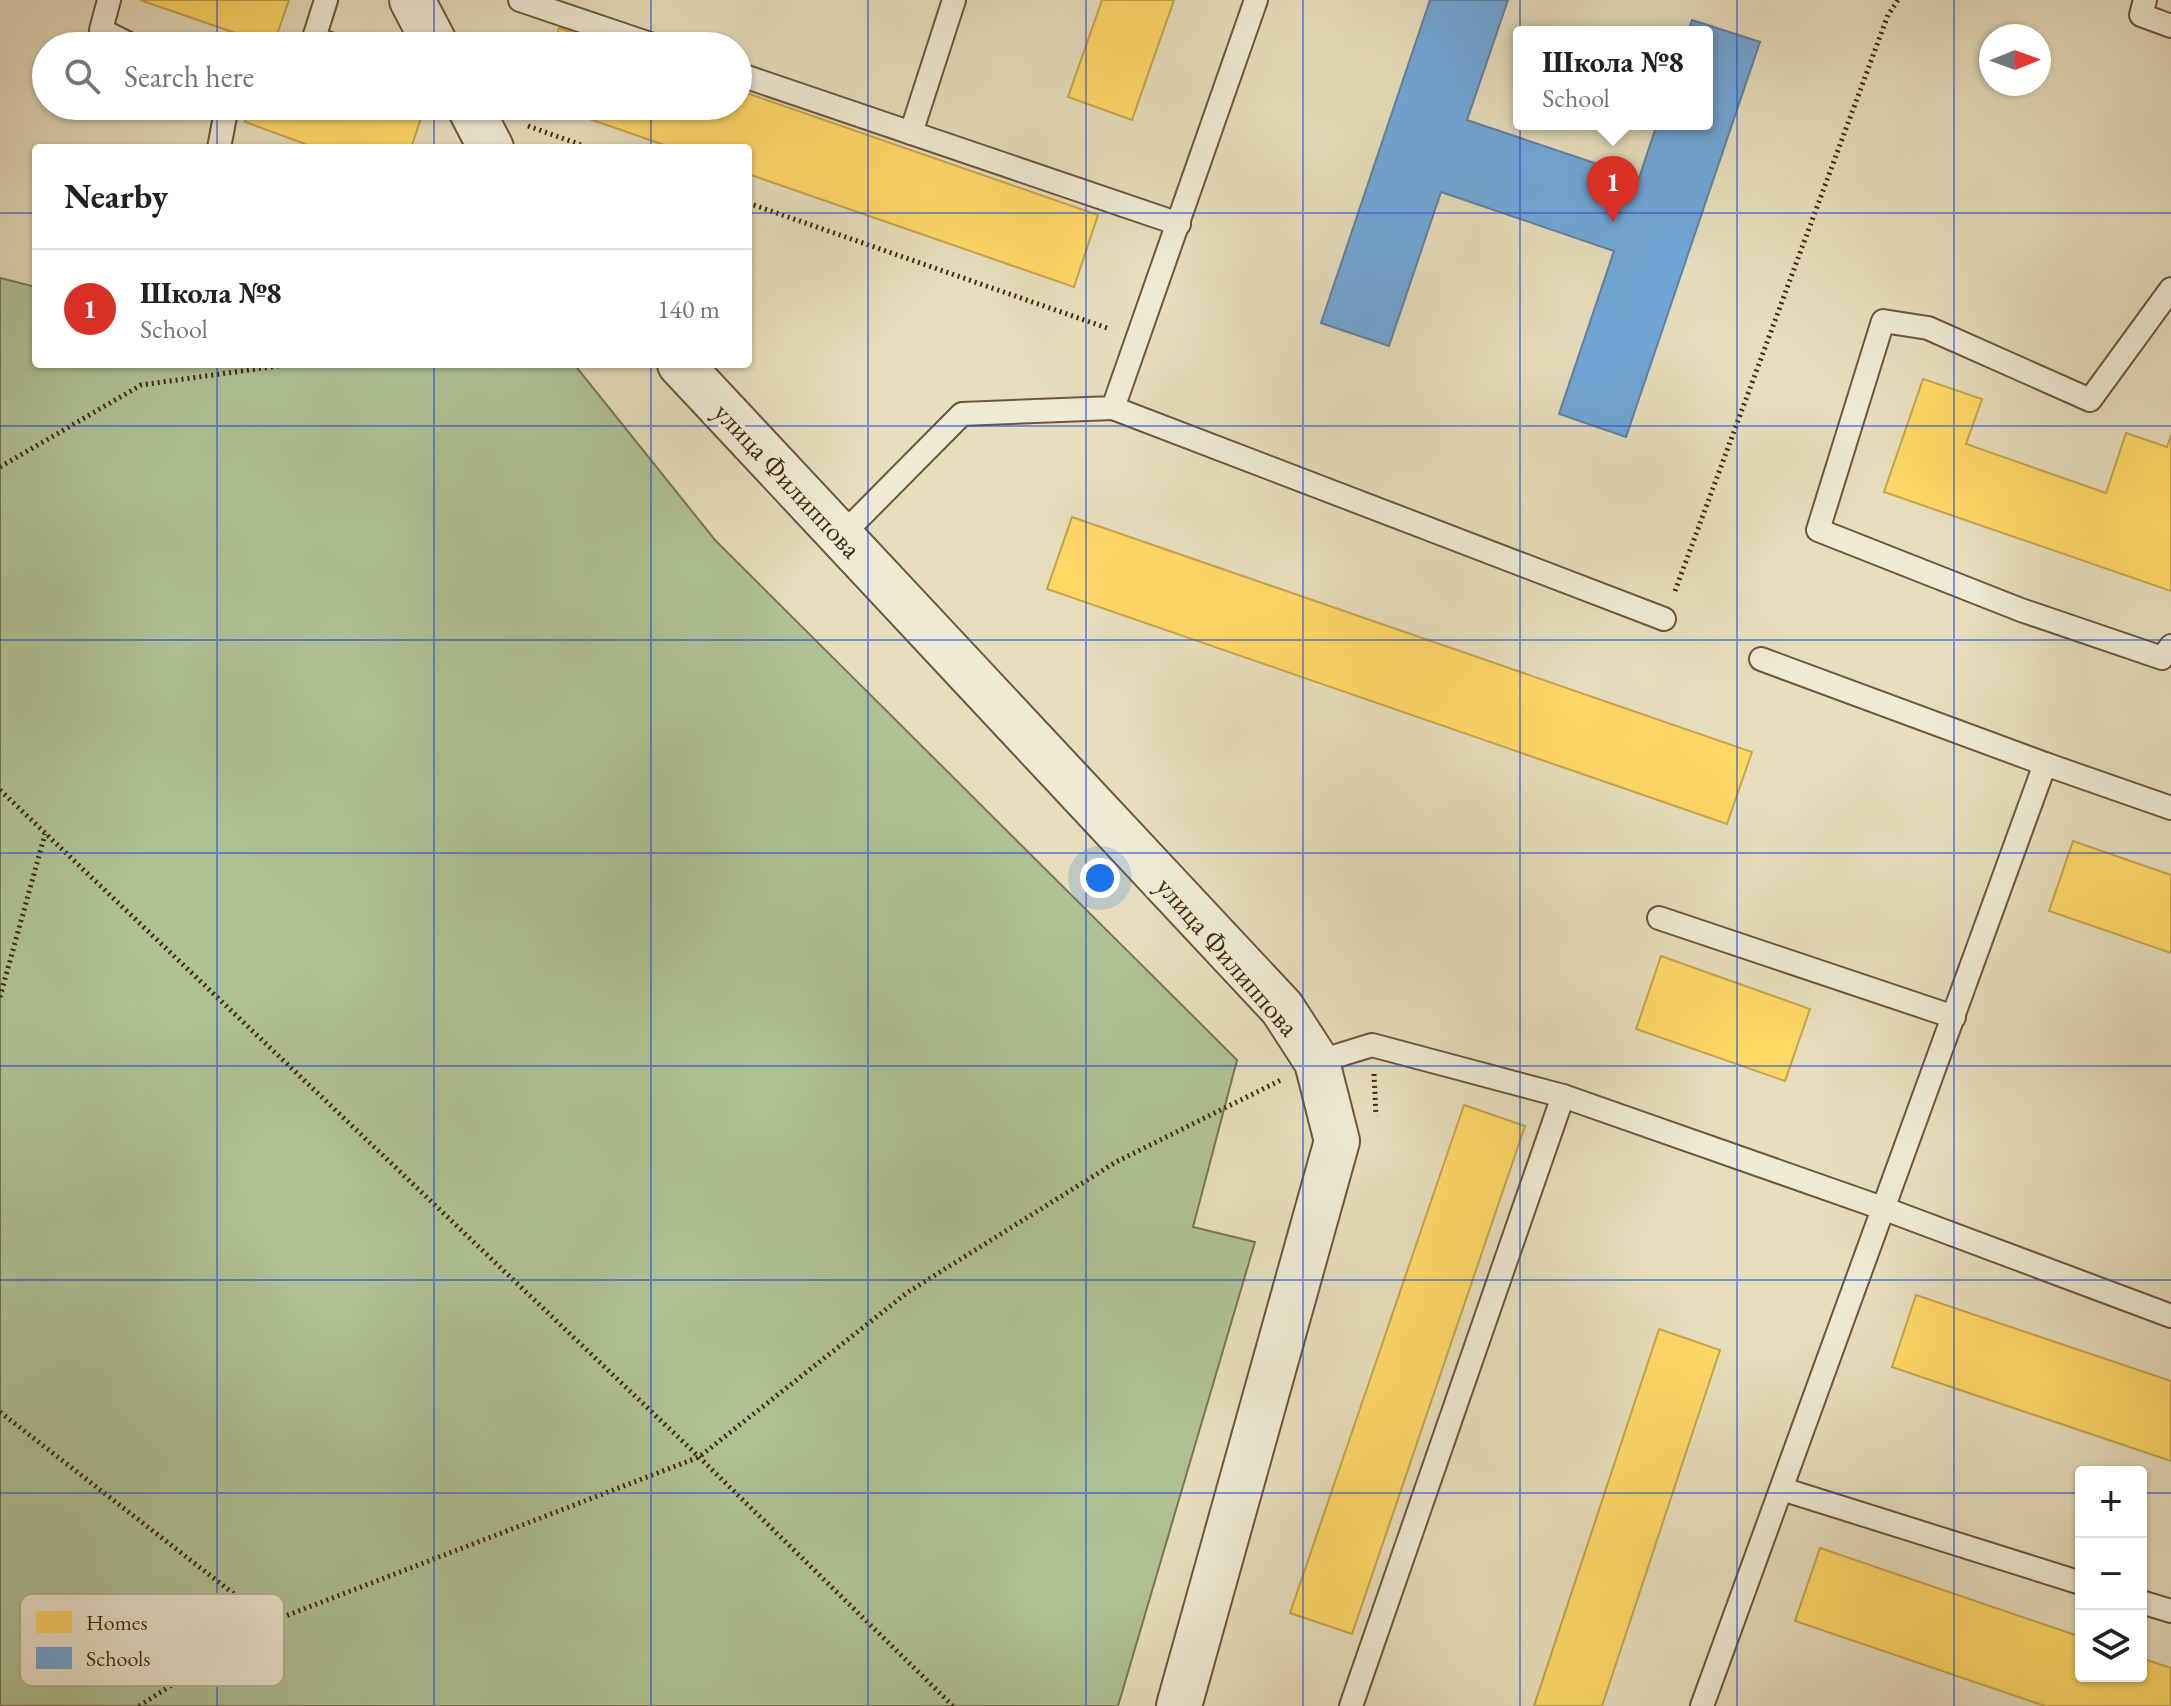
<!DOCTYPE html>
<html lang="en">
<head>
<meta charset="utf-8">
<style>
	:root { --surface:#fff; --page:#f6f6f6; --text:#202124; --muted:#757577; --line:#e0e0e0; --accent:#d93025 }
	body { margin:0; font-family:"EB Garamond",serif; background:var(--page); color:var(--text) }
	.controls { position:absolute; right:24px; bottom:24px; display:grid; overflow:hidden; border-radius:8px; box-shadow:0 2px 6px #0004 }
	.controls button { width:72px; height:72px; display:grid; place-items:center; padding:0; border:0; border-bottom:2px solid var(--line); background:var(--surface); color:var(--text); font:40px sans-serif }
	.compass { position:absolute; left:1979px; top:24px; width:72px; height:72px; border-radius:50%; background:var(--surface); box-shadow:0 2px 6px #0004; rotate:89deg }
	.you { position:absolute; left:1100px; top:878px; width:28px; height:28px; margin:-20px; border:6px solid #fff; border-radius:50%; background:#1a73e8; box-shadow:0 0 0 12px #1a73e833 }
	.badge { display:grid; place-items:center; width:52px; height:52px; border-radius:50%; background:var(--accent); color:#fff; font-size:26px; font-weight:700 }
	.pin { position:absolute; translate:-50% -66px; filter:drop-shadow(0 2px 4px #0008) }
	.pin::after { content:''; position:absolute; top:42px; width:28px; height:24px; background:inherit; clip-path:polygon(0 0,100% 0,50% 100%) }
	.popup { position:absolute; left:1513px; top:26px; width:200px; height:104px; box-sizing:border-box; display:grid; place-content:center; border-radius:8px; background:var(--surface); filter:drop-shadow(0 2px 6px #0005); font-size:26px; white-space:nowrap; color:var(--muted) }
	.popup b { font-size:30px; color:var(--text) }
	.popup::after { content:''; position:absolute; left:50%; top:100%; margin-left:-16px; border:16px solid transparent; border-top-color:var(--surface) }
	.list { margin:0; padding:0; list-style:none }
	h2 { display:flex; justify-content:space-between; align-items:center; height:104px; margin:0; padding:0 32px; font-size:34px }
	h2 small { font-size:26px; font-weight:400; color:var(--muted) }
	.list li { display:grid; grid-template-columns:52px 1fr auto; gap:24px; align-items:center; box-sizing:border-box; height:120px; padding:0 32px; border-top:2px solid var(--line) }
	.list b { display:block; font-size:30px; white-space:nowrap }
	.list p { margin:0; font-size:26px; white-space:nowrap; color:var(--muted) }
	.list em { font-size:26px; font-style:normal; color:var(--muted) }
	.icon { flex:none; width:44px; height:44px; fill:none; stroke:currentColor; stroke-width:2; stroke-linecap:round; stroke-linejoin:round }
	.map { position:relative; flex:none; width:2171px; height:1706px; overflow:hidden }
	.search { position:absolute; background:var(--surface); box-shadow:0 2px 6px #0004; left:32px; top:32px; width:720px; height:88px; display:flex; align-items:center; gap:20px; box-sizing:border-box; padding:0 28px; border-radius:44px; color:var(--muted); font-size:30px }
	.panel { position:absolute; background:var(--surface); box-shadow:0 2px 6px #0004; left:32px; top:144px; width:720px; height:224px; border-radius:8px }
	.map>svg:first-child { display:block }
</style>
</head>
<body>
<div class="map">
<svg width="2171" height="1706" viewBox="0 0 2171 1706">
	<rect width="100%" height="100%" fill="#e7debd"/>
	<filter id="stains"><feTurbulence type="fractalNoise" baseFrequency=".0025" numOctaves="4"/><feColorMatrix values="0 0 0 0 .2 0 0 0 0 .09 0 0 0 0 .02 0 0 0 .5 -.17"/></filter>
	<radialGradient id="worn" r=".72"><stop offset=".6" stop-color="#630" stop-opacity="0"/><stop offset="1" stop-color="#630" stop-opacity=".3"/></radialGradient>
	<polygon fill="#afc296" stroke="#7a7653" stroke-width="2" points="0,278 36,287 36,364 574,364 715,540 1237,1060 1193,1227 1255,1242 1118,1706 0,1706"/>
	<g fill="#ffd966" stroke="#c7a44c" stroke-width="2">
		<polygon points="140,0 289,0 273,46"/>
		<polygon points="1102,0 1174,0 1132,120 1068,97"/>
		<polygon points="559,28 611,46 553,46"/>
		<polygon points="738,90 1098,215 1074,287 748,174 748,148 673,148 552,106 738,106"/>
		<polygon points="251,106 425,106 411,148 316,148 245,122"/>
		<polygon points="1923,379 1982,399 1966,444 2106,493 2126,433 2167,447 2171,435 2171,591 1884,492"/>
		<polygon points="1072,517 1752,752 1727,824 1047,589"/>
		<polygon points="2073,841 2171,875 2171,953 2049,911"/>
		<polygon points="1661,956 1810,1009 1785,1081 1636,1029"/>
		<polygon points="1464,1105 1525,1126 1352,1634 1290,1613"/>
		<polygon points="1916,1295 2171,1381 2171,1461 1892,1367"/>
		<polygon points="1659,1329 1720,1350 1602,1706 1534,1706"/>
		<polygon points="1820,1548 2081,1637 2081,1676 2141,1676 2141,1658 2171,1668 2171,1706 2045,1706 1795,1621"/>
	</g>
	<polygon fill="#6fa8dc" stroke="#62829f" stroke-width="2" points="1430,0 1508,0 1467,120 1639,178 1657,124 1707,124 1707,32 1688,32 1692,20 1760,42 1626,437 1559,414 1614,251 1441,192 1389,346 1321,323"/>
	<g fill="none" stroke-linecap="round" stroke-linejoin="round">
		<defs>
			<g id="lane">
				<polyline points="109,0 101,30 133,46"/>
				<polyline points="326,0 314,38 335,46"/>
				<polyline points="520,0 656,46"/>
				<polyline points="2145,0 2141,15 2171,26"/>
				<polyline points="738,74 1179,224"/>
				<polyline points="911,133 954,0"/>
				<polyline points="219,148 227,106"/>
				<polyline points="2171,289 2090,400 1928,328 1883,321 1818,530 2021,610 2162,658 2171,646"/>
				<polyline points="1113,408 1664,619"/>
				<polyline points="841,536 962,414 1113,408 1256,0"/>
				<polyline points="2045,764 2171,808"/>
				<polyline points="1659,918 1954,1017"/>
				<polyline points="1317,1062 1372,1045 1563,1096 1885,1209 2171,1316"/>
				<polyline points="1782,1489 2081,1583"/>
				<polyline points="2141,1602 2171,1611"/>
				<polyline points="1351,1706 1563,1096"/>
				<polyline points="1702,1706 2045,764 1761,659"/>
			</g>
			<g id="street">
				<polyline points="412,0 436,46"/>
				<polyline points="469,106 491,148"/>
				<polyline points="680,364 1282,1008 1317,1062 1337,1141 1179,1706"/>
			</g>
		</defs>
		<use href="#lane" stroke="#6e563b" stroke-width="26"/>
		<use href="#street" stroke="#6e563b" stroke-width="48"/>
		<g stroke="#452910" stroke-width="5" stroke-dasharray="2 4" stroke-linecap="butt">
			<polyline points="528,126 590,148"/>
			<polyline points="748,203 1110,329"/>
			<polyline points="0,467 141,385 292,364"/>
			<polyline points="1675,591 1888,15 1898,0"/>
			<polyline points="0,790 699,1457 953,1706"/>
			<polyline points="0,997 45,834"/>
			<polyline points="1374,1074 1376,1116"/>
			<polyline points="0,1412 270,1622"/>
			<polyline points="139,1706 270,1622 699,1457 908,1292 1116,1162 1281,1080"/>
		</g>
		<use href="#lane" stroke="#efead4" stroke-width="22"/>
		<use href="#street" stroke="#efead4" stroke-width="44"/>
	</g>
	<path fill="none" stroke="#1d4ed8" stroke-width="2" stroke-opacity="0.55" d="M217,0V46M434,0V46M651,0V46M868,0V1706M1086,0V1706M1303,0V1706M1520,0V1706M1737,0V1706M1954,0V1706M217,106V148M434,106V148M651,106V148M0,213H36M748,213H2171M217,364V1706M434,364V1706M651,364V1706M0,426H2171M0,640H2171M0,853H2171M0,1066H2171M0,1280H2171M0,1493H2081M2141,1493H2171"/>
	<g text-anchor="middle" stroke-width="8" stroke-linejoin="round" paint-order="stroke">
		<g font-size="28" fill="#452910" stroke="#efead4">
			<text transform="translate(788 480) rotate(47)" y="10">улица Филиппова</text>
			<text transform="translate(1228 956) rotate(49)" y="10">улица Филиппова</text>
		</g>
	</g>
	<rect x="20" y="1594" width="264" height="92" rx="12" fill="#efead4" stroke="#bcb099" stroke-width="2"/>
	<rect x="36" y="1611" width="36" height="22" fill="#ffd966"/>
	<rect x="36" y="1647" width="36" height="22" fill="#6fa8dc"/>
	<g font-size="22" fill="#452910">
		<text x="86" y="1630">Homes</text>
		<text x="86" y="1666">Schools</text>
	</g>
	<rect width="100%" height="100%" filter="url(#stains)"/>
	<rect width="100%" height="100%" fill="url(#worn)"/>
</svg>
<div class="controls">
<button>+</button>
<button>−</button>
<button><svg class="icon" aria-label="layers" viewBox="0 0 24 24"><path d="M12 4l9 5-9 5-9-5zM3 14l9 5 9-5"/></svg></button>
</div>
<svg class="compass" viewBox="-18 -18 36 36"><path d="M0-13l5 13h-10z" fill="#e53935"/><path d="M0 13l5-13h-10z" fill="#757577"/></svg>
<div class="you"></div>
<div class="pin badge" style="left:1613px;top:222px">1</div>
<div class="popup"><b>Школа №8</b>School</div>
<div class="search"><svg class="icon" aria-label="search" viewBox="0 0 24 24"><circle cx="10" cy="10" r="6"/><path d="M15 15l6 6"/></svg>Search here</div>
<section class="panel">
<h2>Nearby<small></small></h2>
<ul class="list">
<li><span class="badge">1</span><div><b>Школа №8</b><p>School</p></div><em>140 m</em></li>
</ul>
</section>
</div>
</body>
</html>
